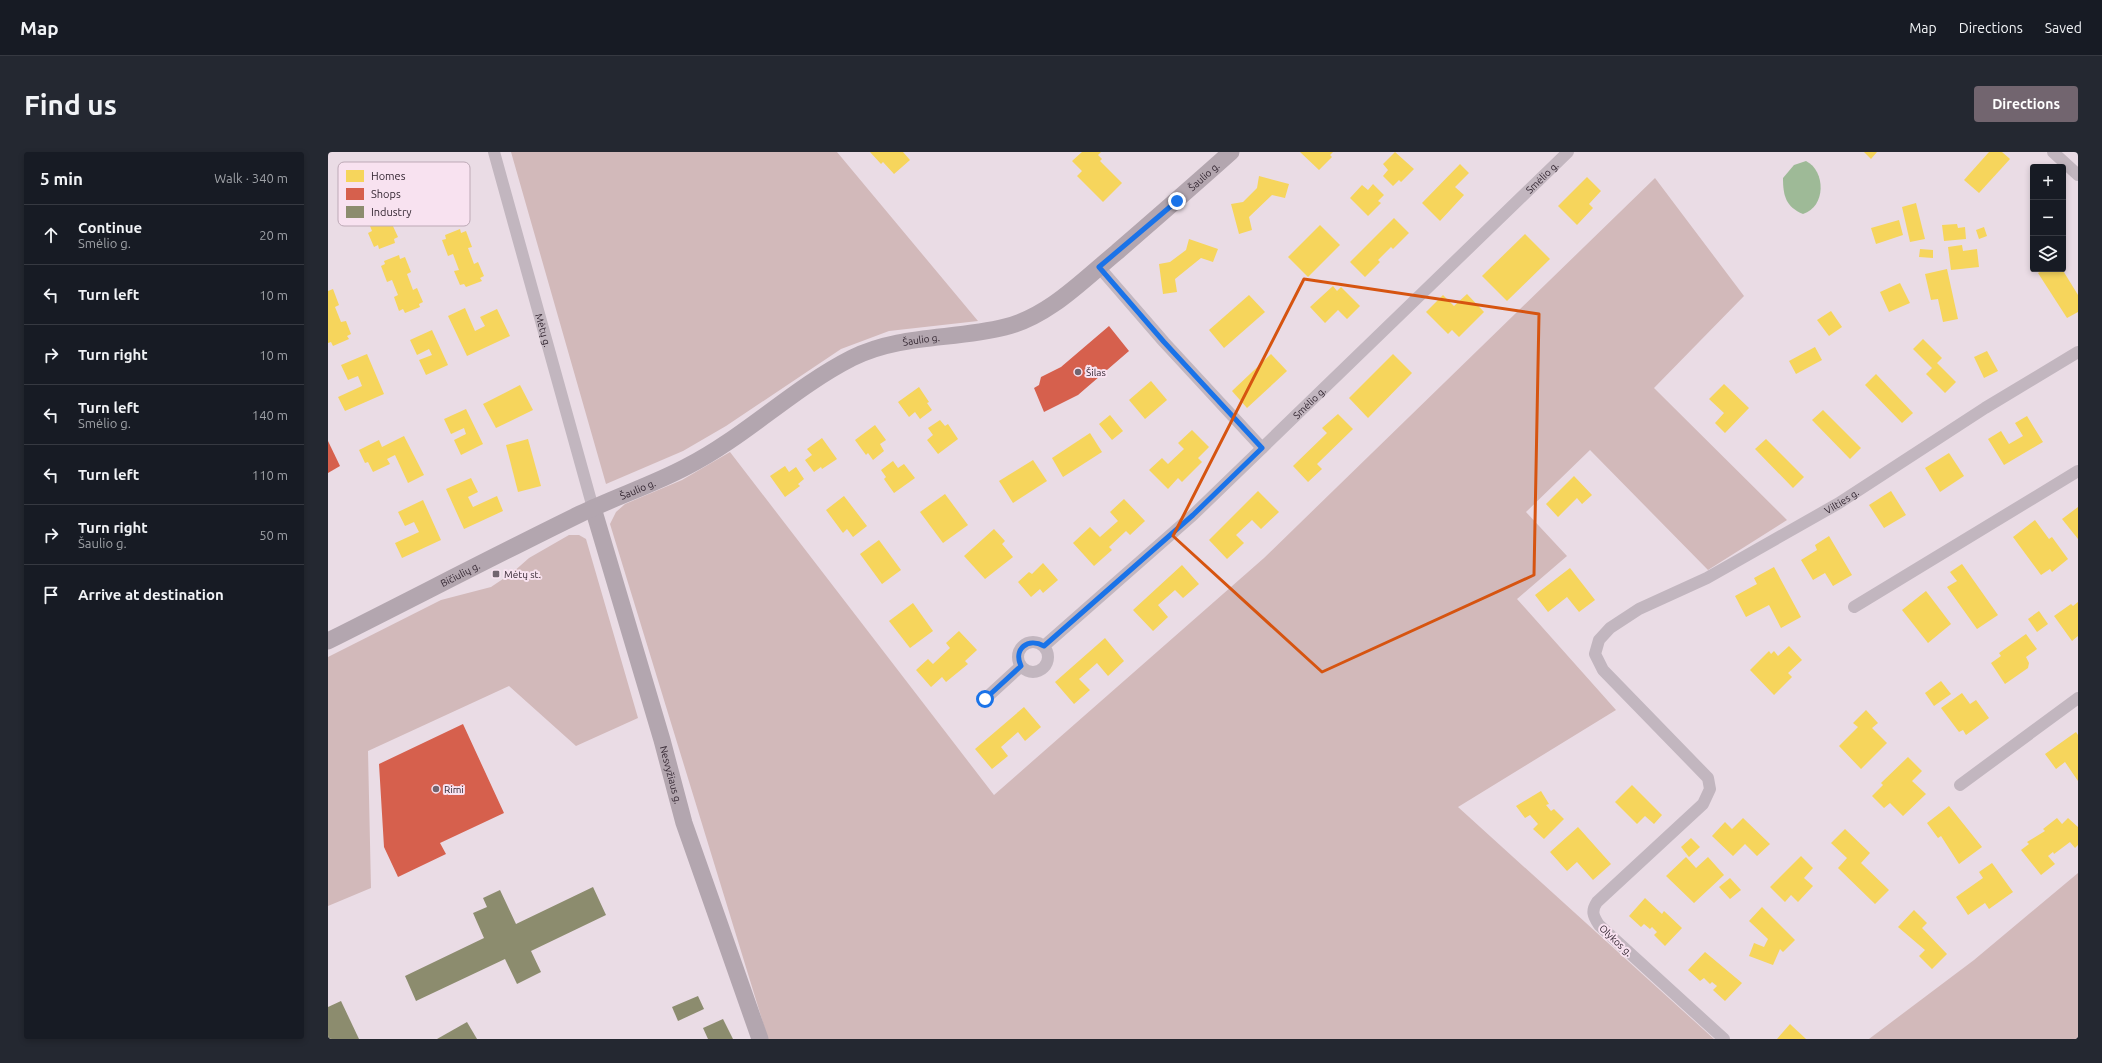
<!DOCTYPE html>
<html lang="en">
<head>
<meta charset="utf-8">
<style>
	:root { --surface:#171b24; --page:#242831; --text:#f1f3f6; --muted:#9ea1a6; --line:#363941; --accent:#72656f }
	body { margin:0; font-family:Ubuntu,sans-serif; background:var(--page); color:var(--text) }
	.controls { position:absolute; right:12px; top:12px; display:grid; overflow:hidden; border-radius:4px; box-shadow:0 2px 6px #0003 }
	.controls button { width:36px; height:36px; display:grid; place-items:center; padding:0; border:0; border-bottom:1px solid var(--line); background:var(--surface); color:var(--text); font:20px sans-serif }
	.stop { position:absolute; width:12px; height:12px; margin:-9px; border:3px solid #1a73e8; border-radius:50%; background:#fff }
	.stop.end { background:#1a73e8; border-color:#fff; box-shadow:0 1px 4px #0008 }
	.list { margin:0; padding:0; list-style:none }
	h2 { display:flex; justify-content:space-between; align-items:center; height:52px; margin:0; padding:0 16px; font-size:17px }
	h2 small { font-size:13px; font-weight:400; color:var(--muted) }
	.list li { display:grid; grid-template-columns:26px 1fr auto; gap:12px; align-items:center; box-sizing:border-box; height:60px; padding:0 16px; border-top:1px solid var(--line) }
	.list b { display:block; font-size:15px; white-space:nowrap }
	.list p { margin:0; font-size:13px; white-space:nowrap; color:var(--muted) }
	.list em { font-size:13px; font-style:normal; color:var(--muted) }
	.icon { flex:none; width:22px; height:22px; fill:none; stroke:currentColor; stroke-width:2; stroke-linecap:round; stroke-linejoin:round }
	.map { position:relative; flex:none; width:1750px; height:887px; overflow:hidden; border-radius:4px }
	header { display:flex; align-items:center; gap:24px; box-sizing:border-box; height:56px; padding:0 20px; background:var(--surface); border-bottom:1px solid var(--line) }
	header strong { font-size:19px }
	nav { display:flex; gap:22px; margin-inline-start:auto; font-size:14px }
	.intro { display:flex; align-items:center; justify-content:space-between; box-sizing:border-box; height:96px; padding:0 24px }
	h1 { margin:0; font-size:28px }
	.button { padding:10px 18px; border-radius:4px; background:var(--accent); color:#fff; font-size:14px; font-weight:700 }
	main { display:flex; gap:24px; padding:0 24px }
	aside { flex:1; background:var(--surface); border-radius:4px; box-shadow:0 2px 6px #0003 }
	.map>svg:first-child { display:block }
</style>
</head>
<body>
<header>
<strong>Map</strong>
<nav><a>Map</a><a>Directions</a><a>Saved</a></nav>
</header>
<div class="intro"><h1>Find us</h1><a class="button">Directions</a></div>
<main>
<aside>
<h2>5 min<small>Walk · 340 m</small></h2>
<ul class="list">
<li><svg class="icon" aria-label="ahead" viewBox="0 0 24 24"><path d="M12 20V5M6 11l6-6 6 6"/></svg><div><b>Continue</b><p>Smėlio g.</p></div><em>20 m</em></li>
<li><svg class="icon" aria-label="left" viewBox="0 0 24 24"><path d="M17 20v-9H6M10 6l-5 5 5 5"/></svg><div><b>Turn left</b></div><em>10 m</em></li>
<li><svg class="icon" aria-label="right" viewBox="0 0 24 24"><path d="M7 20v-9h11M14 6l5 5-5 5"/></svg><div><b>Turn right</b></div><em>10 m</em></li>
<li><svg class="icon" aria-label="left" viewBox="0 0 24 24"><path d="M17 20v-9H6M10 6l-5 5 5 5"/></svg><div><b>Turn left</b><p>Smėlio g.</p></div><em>140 m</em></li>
<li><svg class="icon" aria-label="left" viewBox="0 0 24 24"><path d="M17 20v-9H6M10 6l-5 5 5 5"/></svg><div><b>Turn left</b></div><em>110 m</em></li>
<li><svg class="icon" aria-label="right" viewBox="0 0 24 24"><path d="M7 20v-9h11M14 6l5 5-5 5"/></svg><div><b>Turn right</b><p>Šaulio g.</p></div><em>50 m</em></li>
<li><svg class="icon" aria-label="arrive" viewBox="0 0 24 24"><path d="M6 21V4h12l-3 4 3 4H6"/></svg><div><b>Arrive at destination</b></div></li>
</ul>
</aside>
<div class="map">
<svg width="1750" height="887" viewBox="0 0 1750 887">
	<rect width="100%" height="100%" fill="#eadce5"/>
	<g fill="#d2b9ba">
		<polygon points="183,0 509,0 650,169 561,179 513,197 398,274 355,299 278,332"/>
		<polygon points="1327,26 1416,144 1326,236 1459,368 1380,418 1262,298 1198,360 1239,404 1189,447 1288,558 1130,655 1386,887 440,887 282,372 288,360 297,352 354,328 402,300 666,643 936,406"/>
		<polygon points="241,383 251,383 258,387 310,566 248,594 181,534 40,599 43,736 0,754 0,505 113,448 163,435 184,421 201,406"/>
		<polygon points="1750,721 1750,887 1541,887 1646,808"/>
	</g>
	<path fill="#9eba97" d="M1478,9C1498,19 1498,55 1475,62C1458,55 1455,44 1455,26L1466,13Z"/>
	<g fill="#f6d55c">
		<polygon points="542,0 575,0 582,8 566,22 555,10 553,12"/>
		<polygon points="754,0 773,0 770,3 774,7 772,9 794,31 775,50 749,24 754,19 744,9"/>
		<polygon points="972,0 1005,0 1002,3 1004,5 991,18"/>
		<polygon points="1067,0 1086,17 1073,30 1071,28 1065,34 1055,24 1060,18 1055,12"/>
		<polygon points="1536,0 1549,0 1543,7"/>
		<polygon points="1661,0 1674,0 1682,7 1651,41 1636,28"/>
		<polygon points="1132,12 1141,21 1127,35 1136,43 1112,69 1094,51"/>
		<polygon points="931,24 961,32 957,46 944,43 921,65 924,78 911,82 903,52 915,50 929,36"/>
		<polygon points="1259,25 1273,39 1261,52 1265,56 1249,73 1230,54"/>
		<polygon points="1045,32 1056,43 1050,49 1053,51 1040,64 1022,46 1034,33 1040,38"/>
		<polygon points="45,38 47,42 51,40 57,56 53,58 60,73 64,72 70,85 66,87 67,91 51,97 50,93 46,95 40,81 44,79 38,64 34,65 28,50 32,48 30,45"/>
		<polygon points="1588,51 1597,87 1582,90 1574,55"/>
		<polygon points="1066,66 1081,81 1065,97 1063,95 1050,108 1052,110 1037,125 1022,110"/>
		<polygon points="1571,68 1575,83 1548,92 1543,76"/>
		<polygon points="1629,72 1630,76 1637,75 1638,87 1616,89 1614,73"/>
		<polygon points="992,73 1012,93 980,125 960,105"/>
		<polygon points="1656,75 1659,84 1651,87 1648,78"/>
		<polygon points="132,77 133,81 138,79 144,95 140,96 146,112 150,110 156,124 152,126 154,129 138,135 136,132 132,133 126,119 131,118 125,102 120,104 114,88 118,87 117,83"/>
		<polygon points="1197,82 1222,107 1179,149 1154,124"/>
		<polygon points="861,87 890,97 885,110 873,106 847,127 849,140 835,142 831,112 842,110 858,98"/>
		<polygon points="1634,93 1635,99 1649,97 1651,115 1623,118 1620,95"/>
		<polygon points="1592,97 1605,98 1605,106 1591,105"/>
		<polygon points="71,103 72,107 77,105 83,120 79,122 85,138 89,136 95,150 91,152 92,155 77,161 75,157 71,159 66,145 70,143 64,128 59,130 53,114 57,112 56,109"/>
		<polygon points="1619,117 1630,167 1615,170 1610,147 1603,148 1597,122"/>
		<polygon points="1717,117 1734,117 1750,143 1750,160 1739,166 1710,121"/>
		<polygon points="1572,131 1582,151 1561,160 1552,140"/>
		<polygon points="1005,134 1009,139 1013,135 1032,154 1019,167 1010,158 997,171 982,155"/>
		<polygon points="5,137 11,153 7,155 13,170 18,169 23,182 19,184 21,187 5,194 3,190 0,191 0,139"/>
		<polygon points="1139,142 1156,160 1131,185 1124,178 1120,182 1098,160 1115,143 1126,154"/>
		<polygon points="921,143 937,160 896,196 881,178"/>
		<polygon points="137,156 147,179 157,174 152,165 169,157 182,184 139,204 120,164"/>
		<polygon points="1503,159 1514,175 1501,184 1489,168"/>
		<polygon points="104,178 120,213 98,223 91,208 104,203 101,197 89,203 82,188"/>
		<polygon points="1595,187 1614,206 1609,211 1628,230 1617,241 1598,222 1604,216 1585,197"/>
		<polygon points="1487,195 1494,208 1468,222 1461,209"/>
		<polygon points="1659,199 1670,219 1656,226 1646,205"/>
		<polygon points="39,202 56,242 17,259 10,245 34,234 30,224 20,228 13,213"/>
		<polygon points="943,202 959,219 919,256 904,239"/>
		<polygon points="1065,202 1084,221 1040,266 1021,246"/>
		<polygon points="1548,222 1585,261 1574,271 1537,233"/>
		<polygon points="823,229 839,248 817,267 801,248"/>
		<polygon points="1396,232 1421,256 1397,281 1387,271 1396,261 1381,247"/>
		<polygon points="192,233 205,258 168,276 155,252"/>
		<polygon points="591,235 601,250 599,251 604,258 592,267 587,260 581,265 570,250"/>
		<polygon points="138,257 155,292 133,303 126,288 138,282 136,276 123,282 116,267"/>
		<polygon points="1495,258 1533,296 1522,307 1484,268"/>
		<polygon points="1010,262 1025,277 989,312 994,317 980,330 965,314 999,281 994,276"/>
		<polygon points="782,263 795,279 784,288 771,272"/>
		<polygon points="1699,264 1715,290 1676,313 1660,287 1673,279 1681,292 1695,284 1687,271"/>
		<polygon points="612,268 617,274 620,272 630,287 610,302 599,288 605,283 600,276"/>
		<polygon points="547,273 558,288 552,292 556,299 545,308 540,301 538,303 527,288"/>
		<polygon points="864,278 881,295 870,306 874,310 854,330 850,326 840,337 821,318 834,306 840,312 856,297 850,291"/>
		<polygon points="762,281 774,300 735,325 724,306"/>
		<polygon points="76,284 96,323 80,331 67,303 59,307 62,312 45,320 40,310 37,311 31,298 51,288 54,295"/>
		<polygon points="494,286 509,307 494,317 493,315 486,320 477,308 484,303 479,297"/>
		<polygon points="200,287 213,334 190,340 178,293"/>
		<polygon points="1438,287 1476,325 1465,336 1427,297"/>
		<polygon points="1621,301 1636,324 1612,340 1597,316"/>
		<polygon points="705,308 719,329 685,351 671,329"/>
		<polygon points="565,309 570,316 576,312 587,326 566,341 556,327 558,325 553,318"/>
		<polygon points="457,314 461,320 468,315 476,327 470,332 472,334 457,345 442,324"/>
		<polygon points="1246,324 1264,343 1254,352 1249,346 1230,365 1218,352"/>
		<polygon points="143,326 150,340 140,345 145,355 169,344 175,359 136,377 118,337"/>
		<polygon points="930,339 951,360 933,377 924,368 908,383 916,391 899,407 881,388"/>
		<polygon points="1563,339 1578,363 1556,376 1541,353"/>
		<polygon points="617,342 640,373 615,391 592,360"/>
		<polygon points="516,344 539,374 525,385 519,377 515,381 498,358"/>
		<polygon points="796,347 817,369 802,383 798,379 781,395 784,398 766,414 745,391 762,375 772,385 790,369 782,360"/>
		<polygon points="95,348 113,388 74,406 67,391 91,380 86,370 77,374 70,360"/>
		<polygon points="1750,355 1750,387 1734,367"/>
		<polygon points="1707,368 1721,387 1724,385 1740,407 1724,420 1722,417 1713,423 1685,385"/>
		<polygon points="666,377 677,389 674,392 685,405 657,427 636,404"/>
		<polygon points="1501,384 1524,423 1505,434 1497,421 1485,428 1473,408 1489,398 1487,393"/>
		<polygon points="551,388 573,418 554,432 532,402"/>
		<polygon points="715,411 730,428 715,441 712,437 703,445 690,430 701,420 704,422"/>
		<polygon points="1634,412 1670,463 1649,477 1619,435 1629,429 1622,420"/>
		<polygon points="854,413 871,432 855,446 847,438 830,453 840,465 825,479 805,458"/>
		<polygon points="1446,415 1473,465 1453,476 1441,453 1418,465 1407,444 1429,432 1426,426"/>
		<polygon points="1242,416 1267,448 1251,460 1239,445 1220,460 1207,443"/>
		<polygon points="1598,439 1623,472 1600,491 1574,458"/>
		<polygon points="1750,450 1750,484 1744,489 1726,464 1743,452 1745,454"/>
		<polygon points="585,451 605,479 582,496 561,469"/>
		<polygon points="1711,459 1720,472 1709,480 1700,467"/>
		<polygon points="631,479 649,498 637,509 640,512 618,530 614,525 603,535 588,518 600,507 605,512 622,496 618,491"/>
		<polygon points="1698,482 1709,497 1698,505 1701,511 1700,516 1677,532 1663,511 1673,504 1671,501"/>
		<polygon points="777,486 796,509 780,524 769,511 751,527 762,538 746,552 727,530"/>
		<polygon points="1461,494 1474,508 1460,521 1464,525 1446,543 1422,518 1441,499 1443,502 1446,499 1450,504"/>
		<polygon points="1613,529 1623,542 1606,554 1597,541"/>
		<polygon points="1634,541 1642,552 1648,548 1661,566 1638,583 1635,578 1631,580 1613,556"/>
		<polygon points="696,555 713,575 697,589 690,580 673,595 680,604 664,617 647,597"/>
		<polygon points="1538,558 1550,571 1544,576 1559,591 1533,617 1511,594 1530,575 1525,571"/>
		<polygon points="1748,580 1750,583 1750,629 1737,610 1728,617 1717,602"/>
		<polygon points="1580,605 1594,619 1584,629 1598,642 1575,664 1562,651 1556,656 1544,644 1555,633 1553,631"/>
		<polygon points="1304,633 1334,663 1326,672 1317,664 1309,672 1287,650"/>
		<polygon points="1213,639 1221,652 1218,653 1223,659 1226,657 1236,667 1216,687 1205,677 1210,672 1202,663 1197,666 1188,654"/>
		<polygon points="1621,654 1654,695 1631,712 1613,684 1610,686 1599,671"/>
		<polygon points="1415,666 1442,692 1429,704 1417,692 1405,704 1384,684 1397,670 1404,677"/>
		<polygon points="1729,666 1734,672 1740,666 1750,675 1750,693 1747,696 1742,690 1726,702 1725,700 1720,704 1727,712 1713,723 1693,698 1701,692 1699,690 1717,679 1715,677"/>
		<polygon points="1250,675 1283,712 1265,728 1249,710 1239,719 1222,700"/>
		<polygon points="1517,677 1542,701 1533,711 1561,738 1547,752 1510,716 1519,706 1503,691"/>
		<polygon points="1363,686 1372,695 1361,705 1353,695"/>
		<polygon points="1473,704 1485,716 1476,726 1485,734 1470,750 1463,743 1457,750 1442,735"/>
		<polygon points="1358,705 1368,716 1380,705 1396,723 1366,751 1338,724"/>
		<polygon points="1664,711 1685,740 1661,757 1657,751 1640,763 1628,745 1655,726 1651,720"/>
		<polygon points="1402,726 1413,738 1402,747 1391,735"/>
		<polygon points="1317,746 1334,762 1336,759 1354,776 1337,794 1326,783 1329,780 1324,775 1322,777 1316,772 1313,775 1301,764"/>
		<polygon points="1434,755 1467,788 1455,800 1452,797 1445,813 1421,804 1426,791 1436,795 1440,787 1421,769"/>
		<polygon points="1586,758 1599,771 1594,776 1619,802 1604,817 1591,804 1597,798 1570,775"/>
		<polygon points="1377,800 1414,831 1397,849 1385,838 1389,834 1384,830 1382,832 1376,826 1372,829 1360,818"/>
		<polygon points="1462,872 1478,887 1449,887"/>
	</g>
	<g fill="#d6604d">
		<polygon points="781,174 801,199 750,243 716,260 706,236 711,233 713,225 733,215"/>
		<polygon points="0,289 12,314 0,321"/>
		<polygon points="135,572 176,661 112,691 118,702 70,725 56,695 51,612"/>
	</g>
	<g fill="#8c8c6e">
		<polygon points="265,735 278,763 203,799 213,820 189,832 177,807 88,849 77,824 156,786 145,761 159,755 155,746 172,738 188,772"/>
		<polygon points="370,844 376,857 350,869 344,855"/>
		<polygon points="13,849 31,887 0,887 0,855"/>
		<polygon points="395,867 405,887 380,887 375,876"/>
		<polygon points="139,870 149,887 109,887"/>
	</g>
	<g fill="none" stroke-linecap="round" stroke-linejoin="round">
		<g stroke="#c2b6bf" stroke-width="12">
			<path id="s1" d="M166,0L265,356"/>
			<polyline points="1725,0 1750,23"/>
			<polyline points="771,115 836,190 934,296"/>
			<polyline points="1526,455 1750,319"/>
			<circle cx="705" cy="505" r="15"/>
			<path id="s2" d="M716,494L865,363L1240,0"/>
			<polyline points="657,547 693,514"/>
			<polyline points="1632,633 1750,546"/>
			<path id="s3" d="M1396,887L1271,773C1265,764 1263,759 1269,750L1375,652L1382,637L1380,626L1275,518L1267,502L1271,488L1282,476L1311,457L1379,426L1511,351L1657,256L1750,200"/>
		</g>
		<g stroke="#b3a6af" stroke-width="17">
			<path id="s4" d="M265,356L334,588L356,671L432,887"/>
			<path id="s5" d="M0,489C84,447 168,403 252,362C287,345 324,333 358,315C417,285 465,236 524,206C572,182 626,188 677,175C720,165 755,128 789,100C827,67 865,34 903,0"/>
		</g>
	</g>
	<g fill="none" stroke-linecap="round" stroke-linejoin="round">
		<path stroke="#1a73e8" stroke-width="5" d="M657,547L693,514C685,497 700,485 716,494L865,363L934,296L836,190L771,115L849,49"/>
	</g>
	<path fill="none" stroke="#d65410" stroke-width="3" stroke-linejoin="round" d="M976,127L1211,162L1206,423L994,520L845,384Z"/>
	<g fill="#72656f" stroke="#f8e2f0" stroke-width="1.5">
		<circle cx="750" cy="220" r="4"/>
		<rect x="164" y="418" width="8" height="8" rx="2"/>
		<circle cx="108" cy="637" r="4"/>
	</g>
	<g text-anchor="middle" stroke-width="4" stroke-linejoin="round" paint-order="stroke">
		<g font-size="10" fill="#322530" stroke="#f8e2f0">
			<text dy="4" stroke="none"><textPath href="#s5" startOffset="1005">Šaulio g.</textPath></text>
			<text dy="4" stroke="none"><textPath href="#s2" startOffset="684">Smėlio g.</textPath></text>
			<text dy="4" stroke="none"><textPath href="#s1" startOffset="185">Mėtų g.</textPath></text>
			<text dy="4" stroke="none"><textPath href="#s5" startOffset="669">Šaulio g.</textPath></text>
			<text dy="4" stroke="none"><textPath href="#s2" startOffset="360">Smėlio g.</textPath></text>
			<text dy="4" stroke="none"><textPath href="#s5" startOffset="345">Šaulio g.</textPath></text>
			<text dy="4" stroke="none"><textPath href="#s3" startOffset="830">Vilties g.</textPath></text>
			<text dy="4" stroke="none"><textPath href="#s5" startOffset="148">Bičiulių g.</textPath></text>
			<text dy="4" stroke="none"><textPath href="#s4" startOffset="278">Nesvyžiaus g.</textPath></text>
			<text transform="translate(1288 788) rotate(43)" y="4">Olykos g.</text>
		</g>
		<g font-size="10" fill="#322530" stroke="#f8e2f0" text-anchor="start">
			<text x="758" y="224">Šilas</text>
			<text x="176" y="426">Mėtų st.</text>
			<text x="116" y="641">Rimi</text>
		</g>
	</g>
	<rect x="10" y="10" width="132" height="64" rx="6" fill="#f8e2f0" stroke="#bda9b6" stroke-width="1"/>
	<rect x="18" y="18" width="18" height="12" fill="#f6d55c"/>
	<rect x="18" y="36" width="18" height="12" fill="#d6604d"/>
	<rect x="18" y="54" width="18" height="12" fill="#8c8c6e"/>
	<g font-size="11" fill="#322530">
		<text x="43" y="28">Homes</text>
		<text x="43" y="46">Shops</text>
		<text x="43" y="64">Industry</text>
	</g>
</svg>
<div class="controls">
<button>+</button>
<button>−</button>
<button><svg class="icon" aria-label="layers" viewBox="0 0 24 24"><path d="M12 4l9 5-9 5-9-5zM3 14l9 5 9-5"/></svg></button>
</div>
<div class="stop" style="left:657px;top:547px"></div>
<div class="stop end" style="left:849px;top:49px"></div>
</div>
</main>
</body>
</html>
